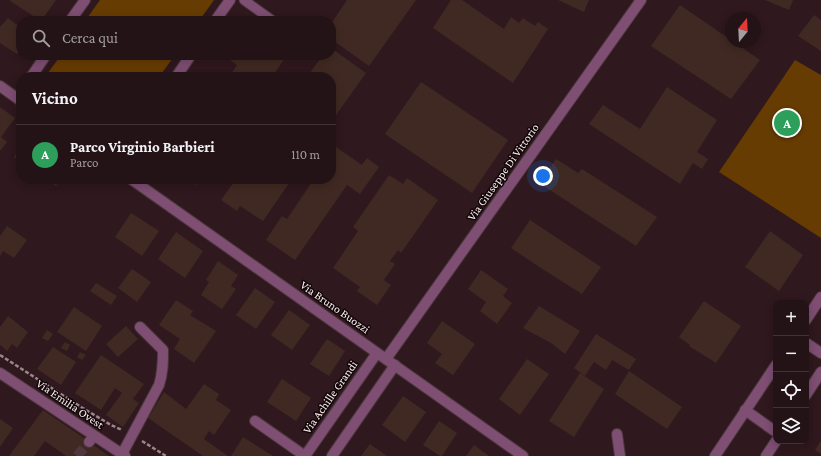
<!DOCTYPE html>
<html lang="it">
<head>
<meta charset="utf-8">
<style>
	:root { --surface:#231216; --page:#2b1b1f; --text:#f1f3f6; --muted:#a39ea1; --line:#403235; --accent:#b45309 }
	body { margin:0; font-family:"Crimson Pro",serif; background:var(--page); color:var(--text) }
	.controls { position:absolute; right:12px; bottom:12px; display:grid; overflow:hidden; border-radius:8px; box-shadow:0 2px 10px #0003 }
	.controls button { width:36px; height:36px; display:grid; place-items:center; padding:0; border:0; border-bottom:1px solid var(--line); background:var(--surface); color:var(--text); font:20px sans-serif }
	.compass { position:absolute; left:725px; top:12px; width:36px; height:36px; border-radius:50%; background:var(--surface); box-shadow:0 2px 10px #0003; rotate:18deg }
	.you { position:absolute; left:543px; top:176px; width:14px; height:14px; margin:-10px; border:3px solid #fff; border-radius:50%; background:#1a73e8; box-shadow:0 0 0 6px #1a73e833 }
	.badge { display:grid; place-items:center; width:26px; height:26px; border-radius:50%; background:var(--accent); color:#fff; font-size:13px; font-weight:700 }
	.pin { position:absolute; translate:-50% -50%; border:2px solid #fff; box-shadow:0 1px 4px #0006 }
	.list { margin:0; padding:0; list-style:none }
	h2 { display:flex; justify-content:space-between; align-items:center; height:52px; margin:0; padding:0 16px; font-size:17px }
	h2 small { font-size:13px; font-weight:400; color:var(--muted) }
	.list li { display:grid; grid-template-columns:26px 1fr auto; gap:12px; align-items:center; box-sizing:border-box; height:60px; padding:0 16px; border-top:1px solid var(--line) }
	.list b { display:block; font-size:15px; white-space:nowrap }
	.list p { margin:0; font-size:13px; white-space:nowrap; color:var(--muted) }
	.list em { font-size:13px; font-style:normal; color:var(--muted) }
	.icon { flex:none; width:22px; height:22px; fill:none; stroke:currentColor; stroke-width:2; stroke-linecap:round; stroke-linejoin:round }
	.map { position:relative; flex:none; width:821px; height:456px; overflow:hidden }
	.search { position:absolute; background:var(--surface); box-shadow:0 2px 10px #0003; left:16px; top:16px; width:320px; height:44px; display:flex; align-items:center; gap:10px; box-sizing:border-box; padding:0 14px; border-radius:16px; color:var(--muted); font-size:15px }
	.panel { position:absolute; background:var(--surface); box-shadow:0 2px 10px #0003; left:16px; top:72px; width:320px; height:112px; border-radius:16px }
	.map>svg:first-child { display:block }
</style>
</head>
<body>
<div class="map">
<svg width="821" height="456" viewBox="0 0 821 456">
	<rect width="100%" height="100%" fill="#2f181e"/>
	<g fill="#673c02">
		<polygon points="100,0 214,0 199,21 85,21"/>
		<polygon points="61,55 175,55 159,77 45,77"/>
		<polygon points="795,60 821,75 821,238 719,172"/>
	</g>
	<g fill="#402922">
		<polygon points="11,0 56,0 41,21 10,1"/>
		<polygon points="347,0 416,0 369,66 331,39 331,24"/>
		<polygon points="451,0 462,0 504,29 511,17 519,23 523,18 535,26 538,22 548,29 513,83 433,28"/>
		<polygon points="558,0 589,0 584,12"/>
		<polygon points="765,0 793,0 789,10"/>
		<polygon points="680,5 731,40 731,42 734,42 760,60 731,99 651,46"/>
		<polygon points="814,15 821,20 821,51 798,36"/>
		<polygon points="8,18 21,28 21,49 17,54 0,43 0,27"/>
		<polygon points="331,48 366,73 331,122 331,77 307,77 323,55 331,55"/>
		<polygon points="223,55 287,55 272,77 229,77 237,65"/>
		<polygon points="421,82 508,140 472,193 385,134"/>
		<polygon points="667,87 717,120 697,152 708,159 702,169 693,163 680,184 589,124 603,105 640,129"/>
		<polygon points="0,107 15,118 1,137 7,142 0,151"/>
		<polygon points="21,147 21,162 14,157"/>
		<polygon points="336,147 362,165 367,158 379,167 360,194 347,185 295,260 266,240 282,216 287,219 314,179 331,179 331,155"/>
		<polygon points="556,159 578,173 582,169 657,217 636,246 539,183"/>
		<polygon points="389,175 403,184 407,178 438,200 401,253 398,250 390,261 395,264 384,280 391,285 377,305 357,291 360,287 333,268 358,231 353,227"/>
		<polygon points="46,179 60,179 56,186"/>
		<polygon points="187,179 201,179 196,185"/>
		<polygon points="236,179 292,179 263,221 240,206 237,211 221,200"/>
		<polygon points="131,213 159,231 142,256 115,237"/>
		<polygon points="530,220 601,267 582,294 544,270 511,248"/>
		<polygon points="7,226 27,240 14,258 3,251 0,256 0,236"/>
		<polygon points="770,231 803,255 779,291 745,267"/>
		<polygon points="176,232 203,251 185,278 158,259"/>
		<polygon points="218,261 238,275 231,286 236,289 222,309 201,295 209,282 206,280"/>
		<polygon points="132,269 151,282 137,302 118,288"/>
		<polygon points="481,270 508,289 503,296 512,303 497,324 480,311 486,302 468,289"/>
		<polygon points="96,283 117,296 111,305 90,291"/>
		<polygon points="255,288 275,302 256,329 236,315"/>
		<polygon points="176,300 193,311 190,315 216,331 194,363 174,349 180,339 159,325"/>
		<polygon points="704,301 741,326 716,363 689,346 690,345 679,337"/>
		<polygon points="539,306 580,331 565,354 551,343 523,328"/>
		<polygon points="74,307 102,326 86,351 57,332"/>
		<polygon points="289,310 310,325 292,350 271,335"/>
		<polygon points="8,316 28,332 17,348 12,344 7,351 0,345 0,327"/>
		<polygon points="442,321 475,344 453,375 435,363 442,354 427,343"/>
		<polygon points="126,326 138,339 118,357 106,344"/>
		<polygon points="47,330 53,334 48,341 42,338"/>
		<polygon points="596,334 636,359 629,370 612,360 606,370 594,362 585,376 574,368"/>
		<polygon points="327,339 345,351 329,376 310,364"/>
		<polygon points="65,342 70,345 67,351 61,348"/>
		<polygon points="53,347 76,362 61,385 37,369"/>
		<polygon points="80,352 86,355 82,360 77,357"/>
		<polygon points="101,355 144,384 133,399 139,403 123,427 106,415 122,393 115,388 101,410 75,393"/>
		<polygon points="527,359 549,374 520,415 499,399"/>
		<polygon points="629,371 682,407 667,429 615,394"/>
		<polygon points="580,373 604,389 574,437 549,421"/>
		<polygon points="282,379 311,398 296,421 267,402"/>
		<polygon points="204,384 219,394 216,400 231,410 214,435 209,431 204,439 228,456 203,456 148,418 164,392 186,409"/>
		<polygon points="403,396 426,412 405,442 382,425"/>
		<polygon points="43,410 81,436 109,456 66,456 45,441 34,456 9,456"/>
		<polygon points="0,419 13,428 0,447"/>
		<polygon points="439,421 457,433 442,456 440,456 423,445"/>
		<polygon points="243,437 273,456 231,456"/>
		<polygon points="821,441 821,454 815,450"/>
		<polygon points="370,444 387,456 361,456"/>
		<polygon points="474,445 489,456 466,456"/>
	</g>
	<g fill="none" stroke-linecap="round" stroke-linejoin="round">
		<polyline stroke="#4e383d" stroke-width="10" stroke-dasharray="10 5" stroke-linecap="butt" points="77,456 89,442"/>
		<defs>
			<polyline id="service" points="244,0 273,21"/>
			<g id="minor">
				<polyline points="70,21 85,0"/>
				<polyline points="215,21 230,0"/>
				<polyline points="31,77 46,55"/>
				<polyline points="176,77 191,55"/>
				<polyline points="0,86 21,101"/>
				<polyline points="131,179 523,456"/>
				<polyline points="806,320 821,297"/>
				<polyline points="806,343 821,353"/>
				<polyline points="386,359 641,0"/>
				<polyline points="806,395 821,372"/>
				<polyline points="745,410 776,432"/>
				<polyline points="255,421 305,456"/>
				<polyline points="617,434 620,456"/>
				<polyline points="89,442 94,436"/>
				<path d="M122,454L159,385C163,373 163,362 163,350L140,327"/>
				<polyline points="305,456 377,353"/>
				<polyline points="332,456 395,365"/>
				<polyline points="715,456 776,365"/>
				<polyline points="766,456 776,441"/>
			</g>
			<polyline id="tertiary" points="0,373 125,456"/>
		</defs>
		<use href="#service" stroke="#4c363b" stroke-width="11"/>
		<use href="#minor" stroke="#4c363b" stroke-width="12"/>
		<use href="#tertiary" stroke="#4c363b" stroke-width="12"/>
		<g stroke="#9a868b" stroke-width="2.5" stroke-dasharray="4 2" stroke-linecap="butt">
			<polyline points="0,355 81,407 111,425 122,430"/>
			<polyline points="142,441 166,456"/>
		</g>
		<use href="#service" stroke="#7e4e73" stroke-width="9"/>
		<use href="#minor" stroke="#7e4e73" stroke-width="10"/>
		<use href="#tertiary" stroke="#7e4e73" stroke-width="10"/>
	</g>
	<g text-anchor="middle" stroke-width="3" stroke-linejoin="round" paint-order="stroke">
		<g font-size="12" fill="#fdecef" stroke="#110709">
			<text transform="translate(503 172) rotate(-55)" y="4">Via Giuseppe Di Vittorio</text>
			<text transform="translate(335 307) rotate(35)" y="4">Via Bruno Buozzi</text>
			<text transform="translate(330 397) rotate(-55)" y="4">Via Achille Grandi</text>
			<text transform="translate(70 404) rotate(34)" y="4">Via Emilia Ovest</text>
		</g>
	</g>
</svg>
<div class="controls">
<button>+</button>
<button>−</button>
<button><svg class="icon" aria-label="locate" viewBox="0 0 24 24"><circle cx="12" cy="12" r="6"/><path d="M12 2v4M12 18v4M2 12h4M18 12h4"/></svg></button>
<button><svg class="icon" aria-label="layers" viewBox="0 0 24 24"><path d="M12 4l9 5-9 5-9-5zM3 14l9 5 9-5"/></svg></button>
</div>
<svg class="compass" viewBox="-18 -18 36 36"><path d="M0-13l5 13h-10z" fill="#e53935"/><path d="M0 13l5-13h-10z" fill="#a39ea1"/></svg>
<div class="you"></div>
<div class="pin badge" style="left:787px;top:123px;background:#2e9e5b">A</div>
<div class="search"><svg class="icon" aria-label="search" viewBox="0 0 24 24"><circle cx="10" cy="10" r="6"/><path d="M15 15l6 6"/></svg>Cerca qui</div>
<section class="panel">
<h2>Vicino<small></small></h2>
<ul class="list">
<li><span class="badge" style="background:#2e9e5b">A</span><div><b>Parco Virginio Barbieri</b><p>Parco</p></div><em>110 m</em></li>
</ul>
</section>
</div>
</body>
</html>
